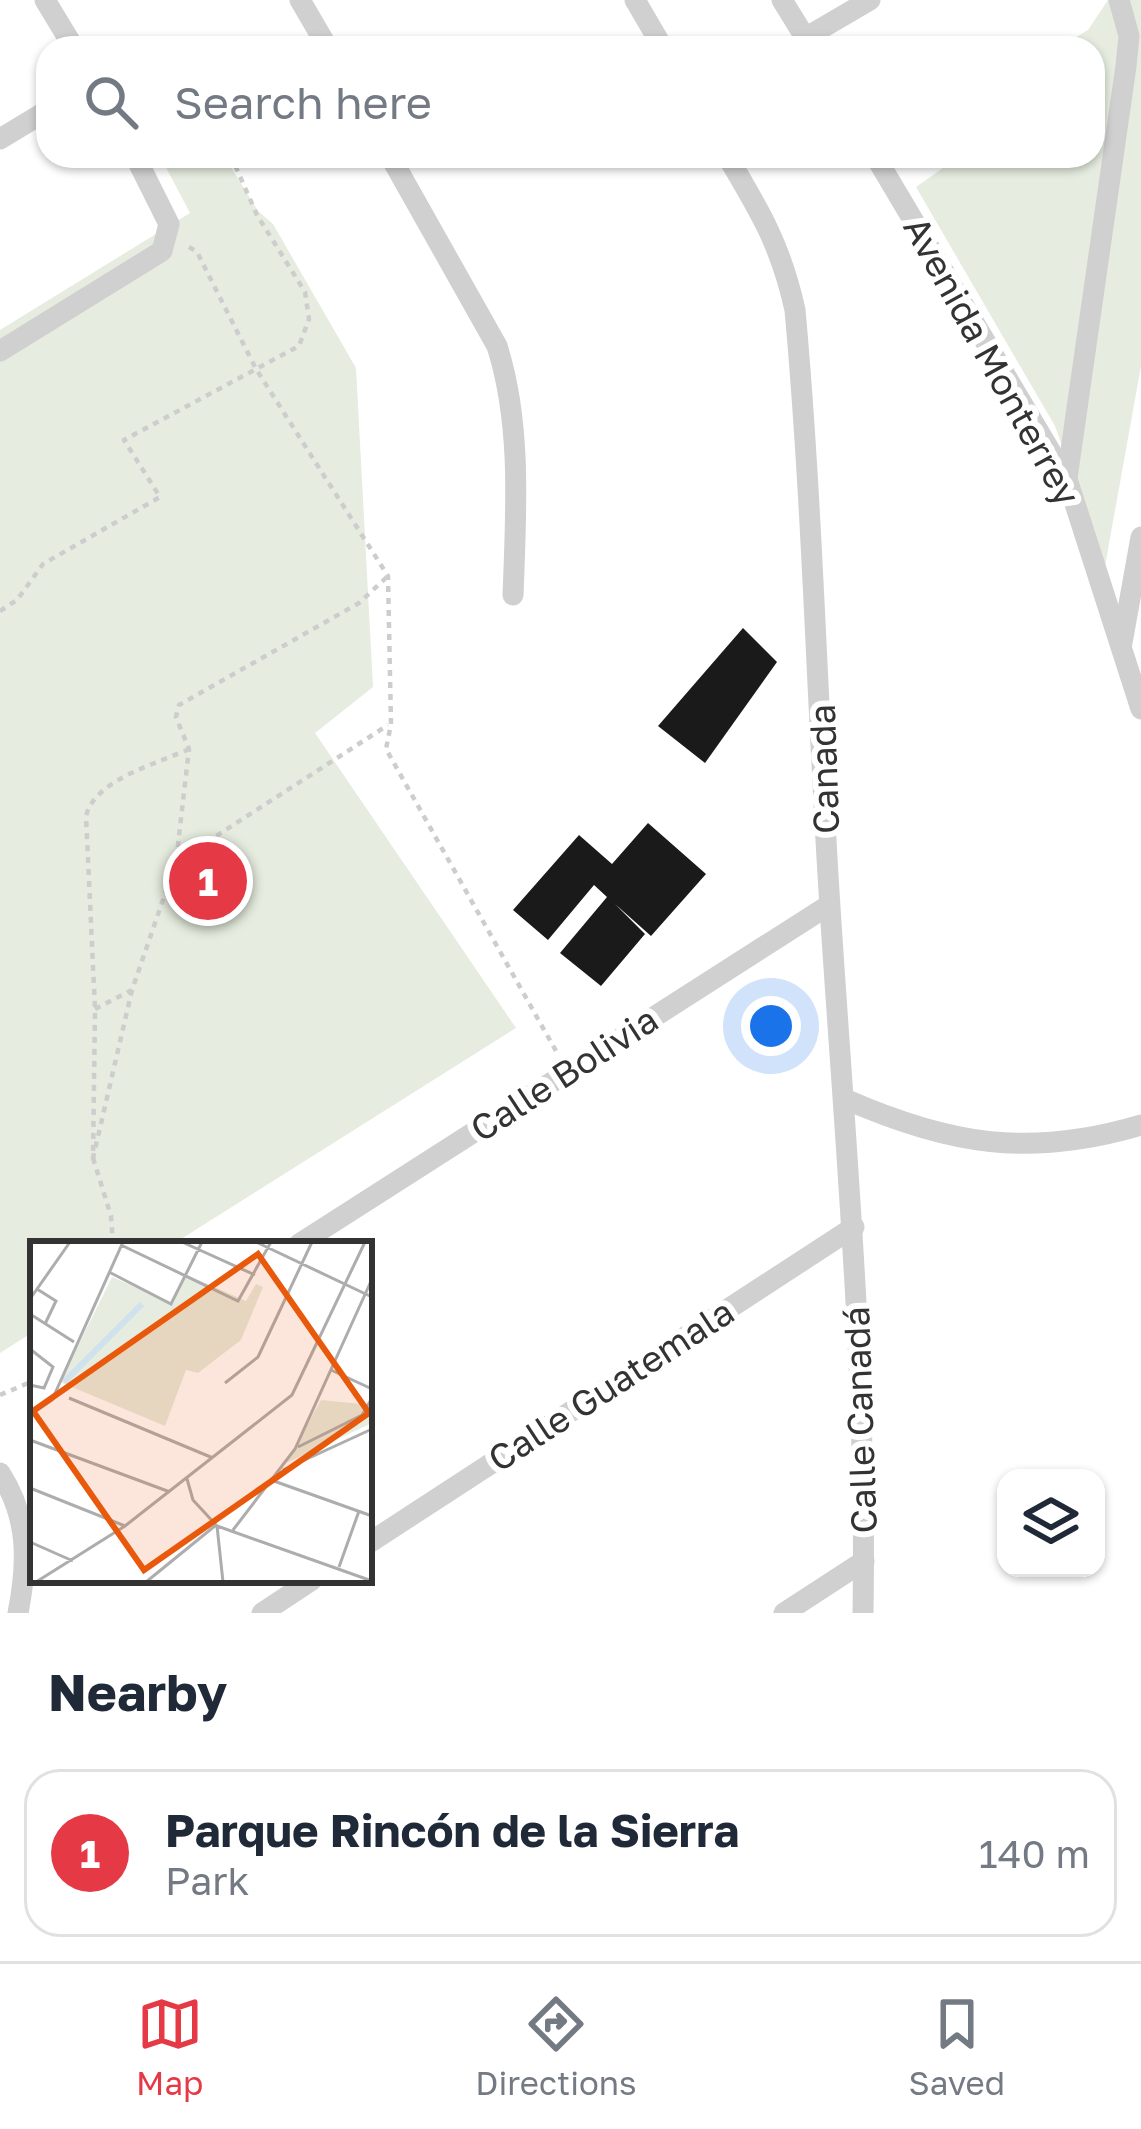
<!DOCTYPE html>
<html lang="en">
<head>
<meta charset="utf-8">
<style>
	:root { --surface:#fff; --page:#f2f2f3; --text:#1f2937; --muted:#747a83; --line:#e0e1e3; --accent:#e63946 }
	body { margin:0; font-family:"Golos Text",sans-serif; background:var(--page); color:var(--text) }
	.controls { position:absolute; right:36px; bottom:36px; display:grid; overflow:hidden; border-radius:24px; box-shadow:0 3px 9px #0004 }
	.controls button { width:108px; height:108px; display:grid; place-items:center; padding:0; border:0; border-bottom:3px solid var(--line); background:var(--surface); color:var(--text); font:60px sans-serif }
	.you { position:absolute; left:771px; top:1026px; width:42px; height:42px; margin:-30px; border:9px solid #fff; border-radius:50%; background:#1a73e8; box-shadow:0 0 0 18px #1a73e833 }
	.badge { display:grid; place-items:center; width:78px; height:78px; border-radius:50%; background:var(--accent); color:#fff; font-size:39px; font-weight:700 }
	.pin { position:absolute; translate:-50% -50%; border:6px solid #fff; box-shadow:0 3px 12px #0006 }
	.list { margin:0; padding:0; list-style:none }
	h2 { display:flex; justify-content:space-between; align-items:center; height:156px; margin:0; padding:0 48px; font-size:51px }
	h2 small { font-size:39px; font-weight:400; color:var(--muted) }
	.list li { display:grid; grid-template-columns:78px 1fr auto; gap:36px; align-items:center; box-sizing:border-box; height:168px; margin:0 24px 24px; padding:0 24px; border:3px solid var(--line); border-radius:36px }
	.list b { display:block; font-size:45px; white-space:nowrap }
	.list p { margin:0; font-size:39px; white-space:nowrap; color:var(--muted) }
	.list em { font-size:39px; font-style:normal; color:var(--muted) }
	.icon { flex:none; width:66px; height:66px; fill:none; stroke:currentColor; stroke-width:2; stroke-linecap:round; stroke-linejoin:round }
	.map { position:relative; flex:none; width:1141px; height:1613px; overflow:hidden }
	.search { position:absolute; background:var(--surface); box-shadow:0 3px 9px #0004; left:36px; right:36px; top:36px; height:132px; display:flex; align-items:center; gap:30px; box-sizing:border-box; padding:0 42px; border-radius:36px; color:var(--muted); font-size:45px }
	.sheet { height:348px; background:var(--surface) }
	nav { display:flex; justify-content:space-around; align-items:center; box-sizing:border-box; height:168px; border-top:3px solid var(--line); background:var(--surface); font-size:33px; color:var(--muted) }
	nav a { display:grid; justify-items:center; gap:6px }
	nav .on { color:var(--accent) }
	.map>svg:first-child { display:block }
</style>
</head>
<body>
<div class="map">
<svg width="1141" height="1613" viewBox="0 0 1141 1613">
	<rect width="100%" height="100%" fill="#fff"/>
	<g fill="#e6ecdf">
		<polygon points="1108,0 1141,0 1141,366 1105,566 1055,426 916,187 960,156 1093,156 1093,48 1058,48 1088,30"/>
		<polygon points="160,156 224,156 258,211 273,224 356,368 373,687 315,733 516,1028 173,1244 33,1244 33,1332 0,1353 0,330 190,213"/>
	</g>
	<g fill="#1a1a1a">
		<polygon points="743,628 777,662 705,763 658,726"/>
		<polygon points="648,823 706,874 651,936 615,904 645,934 601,986 560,953 607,897 594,885 548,940 513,910 579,835 612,864"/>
	</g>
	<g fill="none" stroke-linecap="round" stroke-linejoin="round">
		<g stroke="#cdcdcd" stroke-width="4.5" stroke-dasharray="6 6" stroke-linecap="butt">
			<polyline points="189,247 197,252 256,369 388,576 391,724 386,749 556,1051"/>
			<polyline points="0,611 17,600 43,564 160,497 124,440 299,346 309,319 305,292 257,215 231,156"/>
			<path d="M189,749C157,764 95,779 86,816L95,1009L93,1158L132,990L176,862L189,749L176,717L179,705L359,603L388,576"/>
			<polyline points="176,862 388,725"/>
			<polyline points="95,1009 132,990"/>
			<polyline points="93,1158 111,1216 113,1244"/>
			<polyline points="0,1395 33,1381"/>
		</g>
		<g stroke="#d0d0d0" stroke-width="21">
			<polyline points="45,0 74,48"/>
			<polyline points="300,0 328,48"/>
			<polyline points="635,0 663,48"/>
			<polyline points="782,0 811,47"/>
			<polyline points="805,38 870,0"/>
			<polyline points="0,139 48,110"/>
			<path d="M390,156L497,346C522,424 516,513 513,595"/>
			<path d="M727,156C760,211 781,246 795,310C813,509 817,708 830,907C845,1142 867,1377 863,1613"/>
			<polyline points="875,156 1067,479 1141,709"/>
			<polyline points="0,351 162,251 169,224 135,156"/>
			<polyline points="1067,478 1126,66 1129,36 1119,0"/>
			<polyline points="1122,643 1141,537"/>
			<path d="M845,1099C950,1145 1029,1158 1141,1125"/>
			<polyline points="299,1244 829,905"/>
			<path d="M0,1473C29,1518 28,1562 18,1613"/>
			<polyline points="369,1543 854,1227"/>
			<polyline points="262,1613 312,1580"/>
			<polyline points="784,1613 864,1561"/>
		</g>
	</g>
	<g text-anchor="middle" stroke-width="12" stroke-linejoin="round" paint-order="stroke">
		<g font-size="36" fill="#333" stroke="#fff">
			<text transform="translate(992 361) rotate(61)" y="13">Avenida Monterrey</text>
			<text transform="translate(824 769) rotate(-92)" y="13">Canada</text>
			<text transform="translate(564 1074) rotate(-33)" y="13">Calle Bolivia</text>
			<text transform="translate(611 1385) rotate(-33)" y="13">Calle Guatemala</text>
			<text transform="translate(860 1420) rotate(-92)" y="13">Calle Canadá</text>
		</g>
	</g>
	<g transform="translate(30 1241)">
		<rect width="342" height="342" fill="#fff"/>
		<path d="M157,34L216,60L226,43L233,46L211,99L168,132L156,129L135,185L30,141L82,36L143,62ZM291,159L342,164V182L256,222Z" fill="#e6ecdf"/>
		<path fill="none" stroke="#cfe2ee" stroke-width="6" d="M34,141L112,63"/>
		<path fill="none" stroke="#adadad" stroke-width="3" d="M152,1L225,34M226,1L342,56M91,4L208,60L241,1M79,31L141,63L172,1M7,48L26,60L15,83M0,58L40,1M0,73L44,101M0,108L23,126L14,147L0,144M301,129L342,148M195,142L228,116L282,1M39,157L183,217M0,174L22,159L93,1M0,199L140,251M268,206L332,174L342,157M253,229L342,188M157,238L163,259L187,285L342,340M241,239L342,275M0,247L95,285M187,285L193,341M203,289L265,208L342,38M0,301L43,320M309,326L329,270M6,341L95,285L262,154L335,1M116,341L186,284"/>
		<path fill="#e8590c" fill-opacity="0.15" stroke="#e8590c" stroke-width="6" d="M228,13L339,172L114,329L3,170Z"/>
		<rect width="342" height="342" fill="none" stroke="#333" stroke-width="6"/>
	</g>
</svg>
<div class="controls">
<button><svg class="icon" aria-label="layers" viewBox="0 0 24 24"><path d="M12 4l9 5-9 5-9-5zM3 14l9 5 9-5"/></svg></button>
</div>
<div class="you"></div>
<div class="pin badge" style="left:208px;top:881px">1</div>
<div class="search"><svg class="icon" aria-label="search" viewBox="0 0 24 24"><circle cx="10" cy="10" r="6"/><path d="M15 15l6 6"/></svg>Search here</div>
</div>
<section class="sheet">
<h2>Nearby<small></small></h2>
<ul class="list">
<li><span class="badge">1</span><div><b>Parque Rincón de la Sierra</b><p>Park</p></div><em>140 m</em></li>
</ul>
</section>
<nav>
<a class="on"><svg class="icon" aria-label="map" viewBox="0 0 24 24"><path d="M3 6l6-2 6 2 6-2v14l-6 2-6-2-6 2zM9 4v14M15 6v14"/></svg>Map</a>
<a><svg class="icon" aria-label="directions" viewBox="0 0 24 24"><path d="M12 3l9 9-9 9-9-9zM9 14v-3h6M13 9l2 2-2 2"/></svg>Directions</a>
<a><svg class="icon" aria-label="saved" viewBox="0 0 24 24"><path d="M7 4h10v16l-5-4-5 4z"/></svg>Saved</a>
</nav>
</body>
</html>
